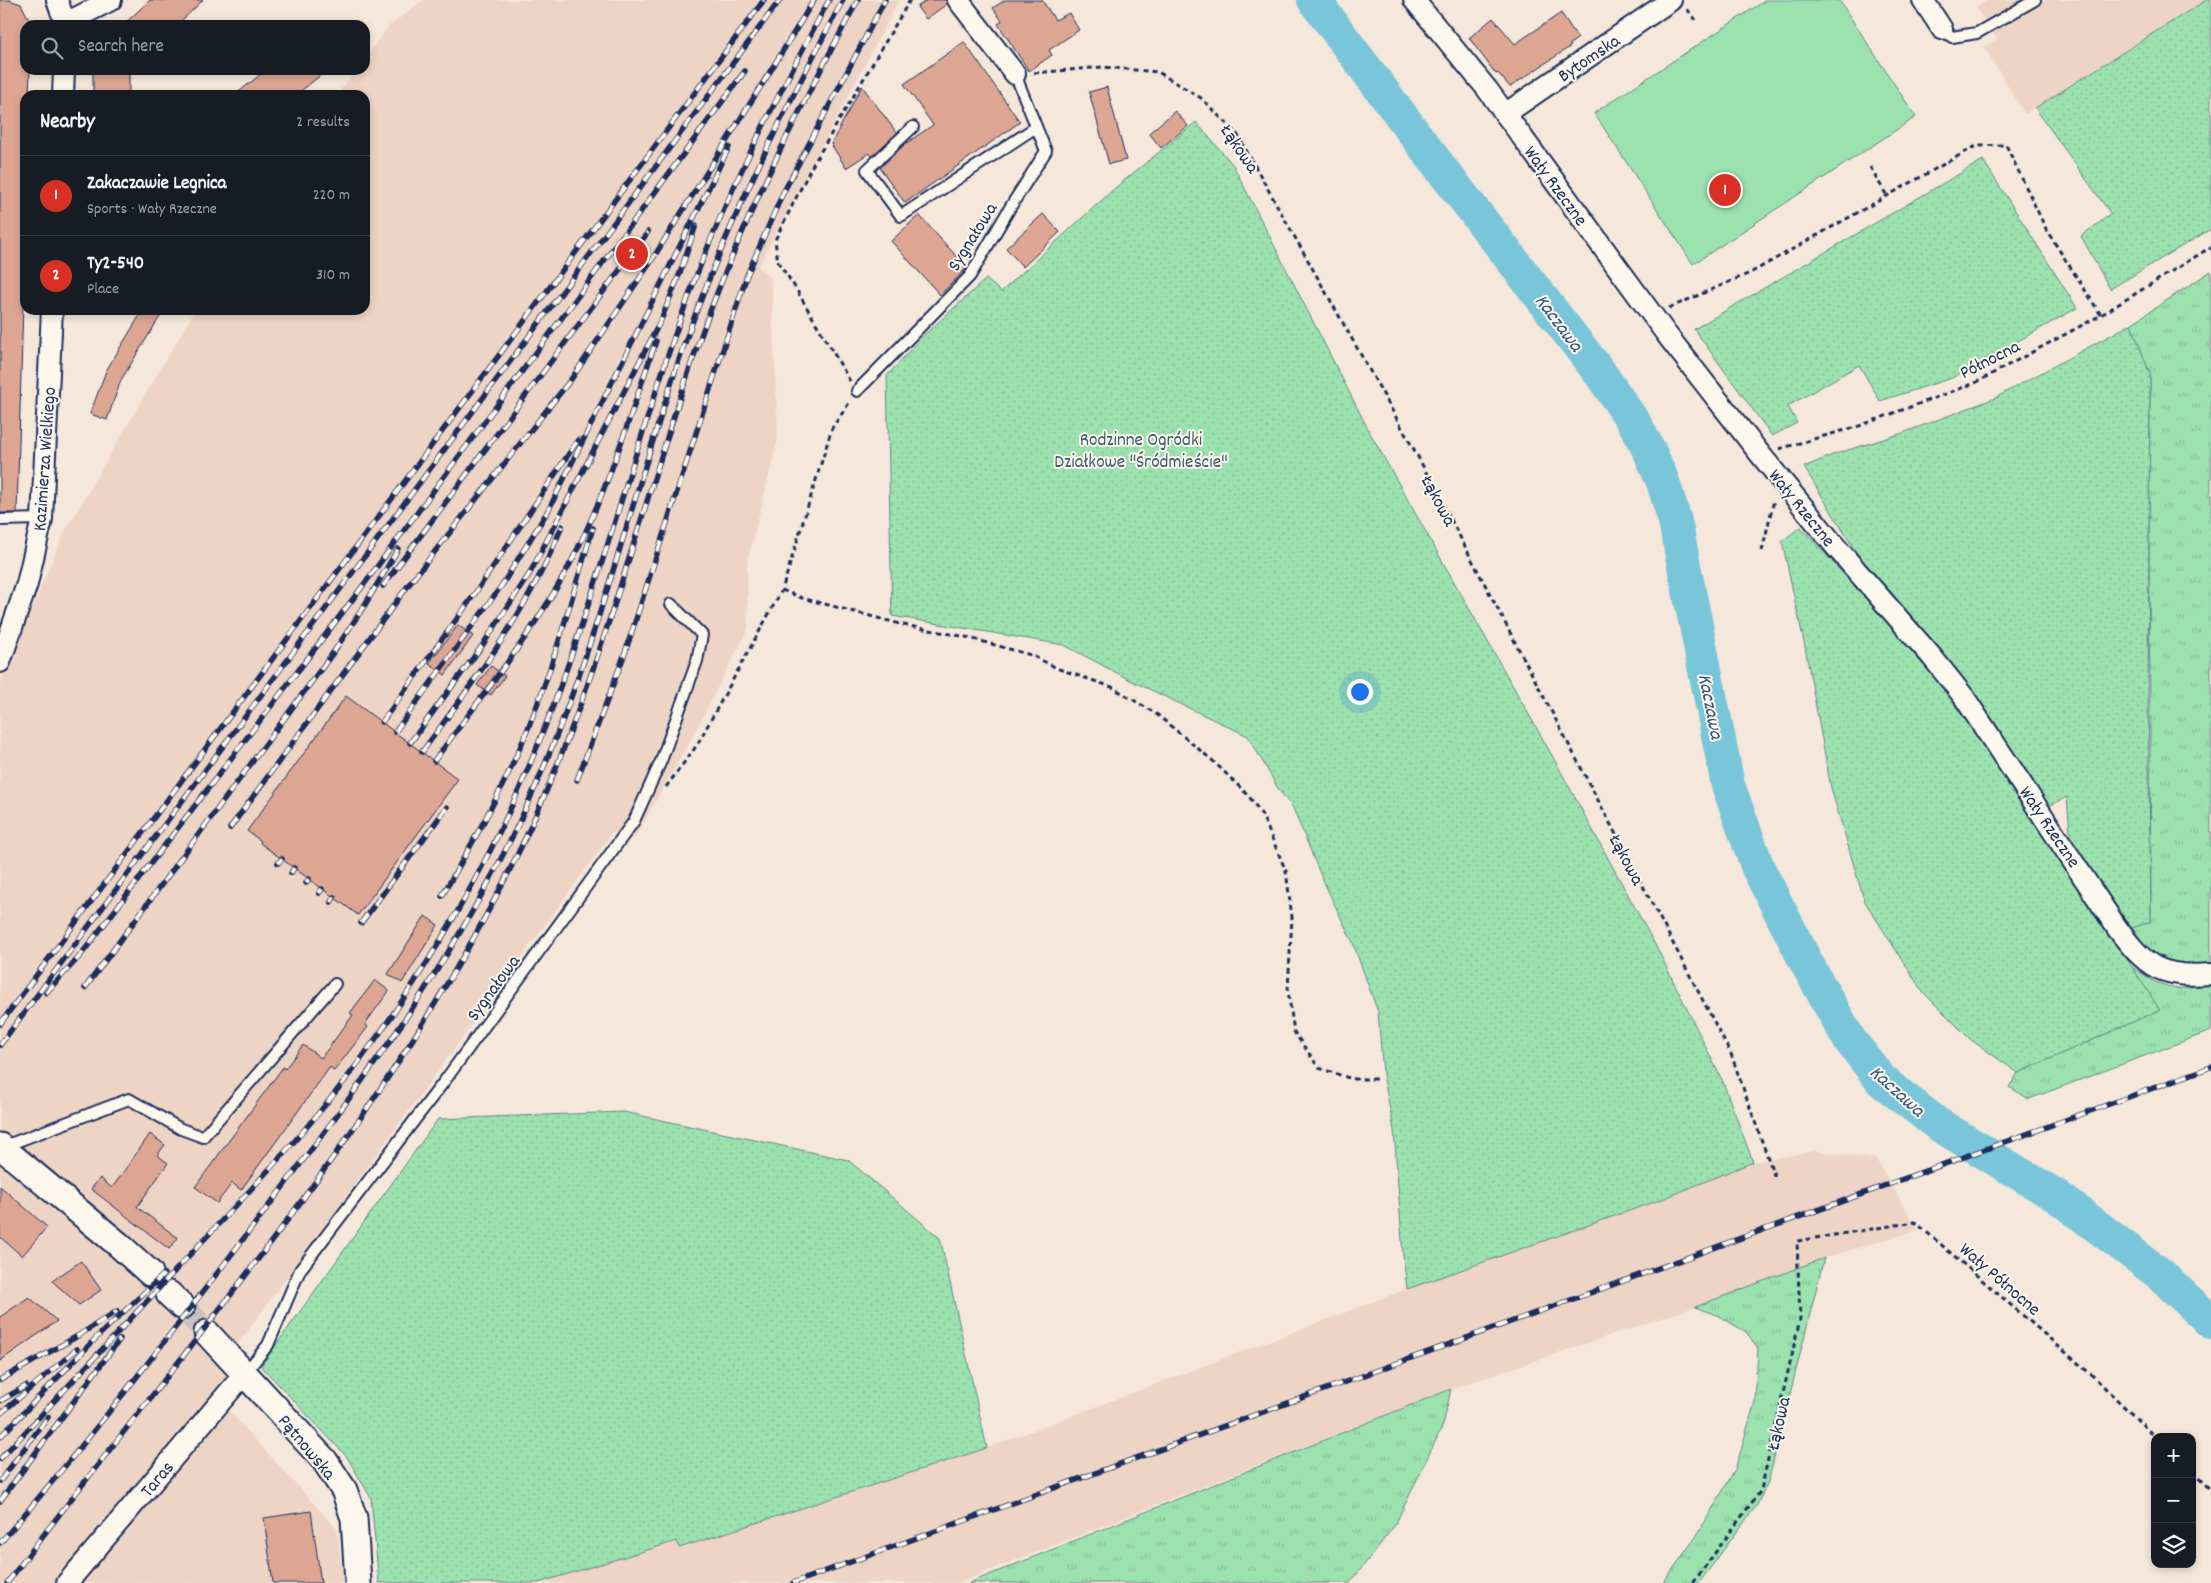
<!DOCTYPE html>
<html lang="en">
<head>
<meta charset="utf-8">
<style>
	:root { --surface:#171b24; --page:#242831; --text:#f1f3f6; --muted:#9ea1a6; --line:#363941; --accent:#d93025 }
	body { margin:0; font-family:Dekko,sans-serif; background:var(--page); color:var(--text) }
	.controls { position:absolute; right:15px; bottom:15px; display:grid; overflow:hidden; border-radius:10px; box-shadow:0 2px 8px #0003 }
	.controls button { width:45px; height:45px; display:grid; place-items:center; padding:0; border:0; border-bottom:1px solid var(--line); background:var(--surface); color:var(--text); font:25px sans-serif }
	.you { position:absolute; left:1359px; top:691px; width:18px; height:18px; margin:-12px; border:4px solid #fff; border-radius:50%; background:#1a73e8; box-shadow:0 0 0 8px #1a73e833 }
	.badge { display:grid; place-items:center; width:32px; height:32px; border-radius:50%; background:var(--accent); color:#fff; font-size:16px; font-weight:700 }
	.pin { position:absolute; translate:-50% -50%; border:2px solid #fff; box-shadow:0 1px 5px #0006 }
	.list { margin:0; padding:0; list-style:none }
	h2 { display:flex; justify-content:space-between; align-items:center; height:65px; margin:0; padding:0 20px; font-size:21px }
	h2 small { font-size:16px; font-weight:400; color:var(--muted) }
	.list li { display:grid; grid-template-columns:32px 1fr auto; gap:15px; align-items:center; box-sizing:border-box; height:80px; padding:0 20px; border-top:1px solid var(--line) }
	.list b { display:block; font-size:19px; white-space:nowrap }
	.list p { margin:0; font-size:16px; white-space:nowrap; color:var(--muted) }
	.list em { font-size:16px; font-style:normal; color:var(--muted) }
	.icon { flex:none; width:28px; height:28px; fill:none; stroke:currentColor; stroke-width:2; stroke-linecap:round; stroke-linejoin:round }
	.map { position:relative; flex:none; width:2211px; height:1583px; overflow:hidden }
	.search { position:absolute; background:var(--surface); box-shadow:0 2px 8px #0003; left:20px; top:20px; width:350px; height:55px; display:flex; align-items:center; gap:12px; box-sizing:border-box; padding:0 18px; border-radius:15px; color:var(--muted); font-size:19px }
	.panel { position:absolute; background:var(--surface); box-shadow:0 2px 8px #0003; left:20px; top:90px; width:350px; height:225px; border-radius:15px }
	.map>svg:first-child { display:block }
</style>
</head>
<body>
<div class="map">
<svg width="2211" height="1583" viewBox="0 0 2211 1583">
	<defs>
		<pattern id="grass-tufts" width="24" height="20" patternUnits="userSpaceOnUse" patternTransform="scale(1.25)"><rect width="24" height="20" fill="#9ce2af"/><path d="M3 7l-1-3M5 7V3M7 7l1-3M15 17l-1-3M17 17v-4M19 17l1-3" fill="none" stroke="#86c299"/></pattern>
		<pattern id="garden-dots" width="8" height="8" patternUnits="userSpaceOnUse" patternTransform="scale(1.25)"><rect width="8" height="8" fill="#9ce2af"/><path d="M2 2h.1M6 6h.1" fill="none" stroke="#86c299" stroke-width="1.8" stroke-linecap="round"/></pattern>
	</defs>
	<rect width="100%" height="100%" fill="#f5e7da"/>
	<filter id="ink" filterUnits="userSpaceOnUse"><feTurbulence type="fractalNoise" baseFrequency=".02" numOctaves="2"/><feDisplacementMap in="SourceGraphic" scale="10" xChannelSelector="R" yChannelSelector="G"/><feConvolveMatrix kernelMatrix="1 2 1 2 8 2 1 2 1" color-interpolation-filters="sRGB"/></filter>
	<g filter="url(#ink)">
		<g fill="#eed4c5">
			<polygon points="423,0 899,0 758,267 771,278 778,439 747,563 748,629 691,739 634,839 613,832 238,1344 229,1411 337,1529 343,1583 0,1583 0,684 64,533 195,310 365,310 365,95 337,95 356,70 365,70 365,58 389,26"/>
			<polygon points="1988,0 2206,0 2025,114 1984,47 1997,39 1976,8"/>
			<polygon points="1815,1151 1876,1159 1918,1230 1824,1258 1695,1307 1451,1389 958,1583 538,1583 677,1541 679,1548 987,1448 1407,1289 1660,1200 1753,1162"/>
		</g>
		<g fill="url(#grass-tufts)" stroke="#5c8886">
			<path d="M2211,271V964C2168,972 2154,963 2127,930L2151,921V912L2149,553L2150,374L2131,324Z"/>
			<polygon points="2132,967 2155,982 2176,989 2211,984 2211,1031 2029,1099 2009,1087 2018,1073 2159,1010"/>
			<polygon points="1824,1258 1768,1482 1757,1505 1699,1583 1663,1583 1696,1537 1735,1470 1755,1402 1758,1348 1746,1332 1719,1316 1695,1307"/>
			<polygon points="1451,1389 1443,1425 1395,1525 1350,1583 969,1583"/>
		</g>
		<g fill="url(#garden-dots)" stroke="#5c8886">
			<polygon points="2206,0 2211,0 2211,229 2110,289 2081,236 2111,214 2035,108"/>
			<polygon points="1196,122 1233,165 1370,433 1554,759 1658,950 1723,1082 1753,1162 1660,1200 1407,1289 1403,1255 1394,1130 1383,1074 1378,1012 1353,943 1321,876 1293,808 1279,790 1248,736 1132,681 1064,645 892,616 887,376 921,338 986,279 1001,292 1115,188"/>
			<polygon points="1983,160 2077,308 1952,378 1880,401 1859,365 1788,406 1797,423 1772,436 1694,329"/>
			<polygon points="2131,324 2150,374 2148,691 2151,921 2127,930 2071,844 2067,797 2047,807 2012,750 1954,670 1880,586 1858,555 1804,467 1835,454 1900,434 1995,398"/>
			<polygon points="1801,527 1936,675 2080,887 2160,1010 2018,1073 1970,1039 1922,991 1864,900 1831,788 1805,647 1782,541"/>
			<polygon points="624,1112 848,1160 940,1238 987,1448 679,1548 677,1541 538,1583 379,1583 371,1498 347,1457 261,1366 438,1119"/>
		</g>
		<polygon fill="#9ce2af" stroke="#5c8886" points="1766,0 1839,0 1916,117 1693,264 1594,113"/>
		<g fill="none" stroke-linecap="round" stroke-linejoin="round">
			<polyline stroke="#79c5d9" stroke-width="34" points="1314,0 1436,162 1600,373 1635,424 1650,452 1663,482 1675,521 1728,785 1758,868 1807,964 1849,1039 1882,1081 1936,1123 2058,1197 2160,1274 2211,1322"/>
		</g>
		<g fill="#dda693" stroke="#1b2f5e">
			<polygon points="0,0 9,0 21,4 32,25 25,25 25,70 30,70 29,95 25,95 25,235 17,513 0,513"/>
			<polygon points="150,0 203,0 177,25 123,25"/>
			<polygon points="927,0 946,0 947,4 926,19 917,7"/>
			<polygon points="1005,0 1042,0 1055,20 1069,13 1079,30 1049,50 1052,55 1029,71 998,24 1002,21 993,8"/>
			<polygon points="1561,13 1578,38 1570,44 1571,46 1510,87 1498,73 1496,74 1469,38 1493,18 1515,44"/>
			<polygon points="964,42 1020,122 905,203 880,168 905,144 933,125 904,84"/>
			<rect x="93" y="70" width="36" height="25"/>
			<polygon points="266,70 327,70 296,95 235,95"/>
			<polygon points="862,86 897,133 872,156 869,153 846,168 831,144"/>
			<polygon points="1107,87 1126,160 1109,164 1089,92"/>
			<polygon points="1175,111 1188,126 1161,148 1149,133"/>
			<polygon points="1043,214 1060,232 1023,267 1006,248"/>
			<polygon points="919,215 967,268 940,295 891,241"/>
			<polygon points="143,310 164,310 121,380 107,420 90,414 106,371"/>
			<polygon points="458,625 473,636 445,675 429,663"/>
			<polygon points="491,666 505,676 491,695 477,685"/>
			<polygon points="346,696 458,779 358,915 260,843 261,841 247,831"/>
			<polygon points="425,916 438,925 402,983 388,974"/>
			<polygon points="375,980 389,991 365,1024 368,1027 334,1071 330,1067 241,1190 232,1183 217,1203 195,1187 283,1067 285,1069 303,1045 321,1058 353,1015 350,1013"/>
			<polygon points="150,1134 165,1145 157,1155 168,1163 137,1207 178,1238 169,1249 91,1189 100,1178 112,1188"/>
			<polygon points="0,1186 47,1227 22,1256 0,1237"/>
			<polygon points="81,1261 101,1290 79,1305 52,1281"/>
			<polygon points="29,1297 57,1321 0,1361 0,1317"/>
			<polygon points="311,1511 321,1583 273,1583 264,1518"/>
		</g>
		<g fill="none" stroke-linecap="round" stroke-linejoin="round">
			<polyline stroke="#c9c2c1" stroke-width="25" stroke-dasharray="25 12" stroke-linecap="butt" points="182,1306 207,1333"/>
			<defs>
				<g id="service">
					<polyline points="1942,29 1952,37 1977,33 2035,0"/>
					<polyline points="913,127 867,170 901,216 1036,127"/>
					<polyline points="857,391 970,276 1011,206 1046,151 1015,74"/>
					<polyline points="0,520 42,519"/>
					<polyline points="2,1147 129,1099 181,1129 203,1137 335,984"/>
					<polyline points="245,1373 268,1345 300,1270 446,1079 634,821 661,761 697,661 702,635 671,604"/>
				</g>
				<g id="minor">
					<polyline points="57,0 66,25"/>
					<polyline points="958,0 1015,74"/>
					<path d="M1414,0L1487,89L1667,335L1760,454L1835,546L1932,657L1964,697L2117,928C2146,967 2160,978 2211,974"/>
					<polyline points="1923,0 1942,29"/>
					<polyline points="66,23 111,0"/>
					<polyline points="63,95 64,70"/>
					<polyline points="1505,114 1671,0"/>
					<polyline points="0,662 27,584 42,519 52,310"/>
					<polyline points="67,1583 245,1373"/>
				</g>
				<g id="tertiary">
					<polyline points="0,1146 119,1245 150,1273"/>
					<polyline points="169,1294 182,1306"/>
					<polyline points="207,1333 325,1461 344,1490 354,1518 358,1583"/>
				</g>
			</defs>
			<use href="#service" stroke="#1b2f5e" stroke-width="14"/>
			<use href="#minor" stroke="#1b2f5e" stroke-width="24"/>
			<use href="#tertiary" stroke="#1b2f5e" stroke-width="29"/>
			<g stroke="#1b2f5e" stroke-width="3" stroke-dasharray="5 4" stroke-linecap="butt">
				<polyline points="1687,9 1696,20"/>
				<polyline points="1034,73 1103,67 1158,72 1201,98 1237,134 1416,453 1731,1054 1775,1178"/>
				<polyline points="1870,167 1887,196"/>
				<polyline points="1669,308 1752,272 1976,146 2006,145 2047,231 2101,315"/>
				<polyline points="850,381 793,284 778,262 775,240 811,168 910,0"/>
				<polyline points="1779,449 1859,426 1975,383 2101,315 2211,247"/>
				<polyline points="1762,551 1774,500"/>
				<polyline points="782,590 802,598 904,625 966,637 1031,655 1059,669 1112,687 1155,713 1212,760 1248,795 1262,815 1286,871 1292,917 1288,990 1294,1032 1319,1068 1352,1079 1377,1079"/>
				<polyline points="666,787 697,745 782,590 832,428 849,403"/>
				<polyline points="2192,1472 2211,1490"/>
				<polyline points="1693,1583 1761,1490 1800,1319 1797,1241 1915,1222 2094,1377 2155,1437"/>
			</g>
			<use href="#service" stroke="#fbf7ec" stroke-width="10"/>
			<use href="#minor" stroke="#fbf7ec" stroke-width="20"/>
			<use href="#tertiary" stroke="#fbf7ec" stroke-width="25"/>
			<defs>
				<g id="rail">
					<polyline points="763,83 814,0"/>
					<polyline points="383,586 648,232"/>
					<polyline points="382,722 474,595 578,440"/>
					<polyline points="395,732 502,585 549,509 729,147"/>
					<polyline points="410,743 482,646 530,573 661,320 680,273 696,225"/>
					<path d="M422,752C475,680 529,610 562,526"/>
					<path d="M434,761C481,697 533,634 570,564C607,493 630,416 656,341"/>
					<polyline points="577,780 625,653 747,275 783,193 885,0"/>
					<polyline points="230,828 410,583 572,378 650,263 766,78"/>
					<polyline points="278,863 282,859"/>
					<polyline points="291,873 294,868"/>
					<polyline points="306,883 309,879"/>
					<polyline points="319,893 322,889"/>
					<path d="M442,896C473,842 504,788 527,731C554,665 572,596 593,528"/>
					<polyline points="331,902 334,897"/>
					<polyline points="361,923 447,807"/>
					<polyline points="85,988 335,650 363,608 398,549"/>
					<polyline points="46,993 80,956 359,591 745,71"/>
					<polyline points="0,1024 764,0"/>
					<polyline points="0,1045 780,0"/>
					<polyline points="0,1380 76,1337 117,1311"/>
					<polyline points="0,1401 26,1386"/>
					<polyline points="0,1414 77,1349"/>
					<polyline points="0,1437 98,1336 164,1274"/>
					<path d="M0,1459C66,1389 132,1317 198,1246C254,1186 312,1126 361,1059C410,993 454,922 491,849C578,677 619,489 684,309C722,201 775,101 829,0"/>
					<polyline points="0,1481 48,1417"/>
					<polyline points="0,1501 120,1339"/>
					<path d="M0,1543C94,1435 180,1322 267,1208C365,1079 455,960 524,812C593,664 630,502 683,348C726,226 782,114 843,0"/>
					<path d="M7,1583C185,1346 393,1114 522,845C601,680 642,501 703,330C745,215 800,107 858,0"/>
					<polyline points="793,1583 2211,1067"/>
				</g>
			</defs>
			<use href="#rail" stroke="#1b2f5e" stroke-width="5.5"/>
			<use href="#rail" stroke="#fbf7ec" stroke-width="4" stroke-dasharray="11" stroke-linecap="butt"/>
		</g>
	</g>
	<g text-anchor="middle" stroke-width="4" stroke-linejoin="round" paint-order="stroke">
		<g font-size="19" fill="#1b2f5e" stroke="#fbf7ec">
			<text transform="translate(1588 57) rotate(-34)" y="7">Bytomska</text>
			<text transform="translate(1241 148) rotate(56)" y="7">Łąkowa</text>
			<text transform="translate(1557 185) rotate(54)" y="7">Wały Rzeczne</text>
			<text transform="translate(971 236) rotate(-58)" y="7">Sygnałowa</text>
			<text transform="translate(1989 358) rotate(-27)" y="7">Północna</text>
			<text transform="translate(43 459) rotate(-86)" y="7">Kazimierza Wielkiego</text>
			<text transform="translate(1440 500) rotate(62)" y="7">Łąkowa</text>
			<text transform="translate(1803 507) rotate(51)" y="7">Wały Rzeczne</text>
			<text transform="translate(2051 826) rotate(56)" y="7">Wały Rzeczne</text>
			<text transform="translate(1628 859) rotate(62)" y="7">Łąkowa</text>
			<text transform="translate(492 987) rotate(-54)" y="7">Sygnałowa</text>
			<text transform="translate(2001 1278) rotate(41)" y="7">Wały Północne</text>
			<text transform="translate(1777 1423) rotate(-77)" y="7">Łąkowa</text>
			<text transform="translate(308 1446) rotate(50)" y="7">Pątnowska</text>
			<text transform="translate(156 1478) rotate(-50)" y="7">Taras</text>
		</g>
		<g font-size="19" fill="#3b5c72" stroke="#fbf7ec">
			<text x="1141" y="445">Rodzinne Ogródki<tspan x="1141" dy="22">Działkowe "Śródmieście"</tspan></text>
		</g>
		<g font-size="20" font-style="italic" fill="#32547d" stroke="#fbf7ec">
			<text transform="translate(1560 322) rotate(53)" y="7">Kaczawa</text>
			<text transform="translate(1712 706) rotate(79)" y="7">Kaczawa</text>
			<text transform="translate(1898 1090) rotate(42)" y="7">Kaczawa</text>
		</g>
	</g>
</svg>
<div class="controls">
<button>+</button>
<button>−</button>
<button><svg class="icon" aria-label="layers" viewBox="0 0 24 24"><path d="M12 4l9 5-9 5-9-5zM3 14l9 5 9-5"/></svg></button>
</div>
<div class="you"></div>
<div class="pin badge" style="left:1725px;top:190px">1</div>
<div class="pin badge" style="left:632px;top:254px">2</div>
<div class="search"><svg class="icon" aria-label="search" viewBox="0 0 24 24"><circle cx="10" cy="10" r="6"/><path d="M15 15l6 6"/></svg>Search here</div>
<section class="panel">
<h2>Nearby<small>2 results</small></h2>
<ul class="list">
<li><span class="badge">1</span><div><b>Zakaczawie Legnica</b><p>Sports · Wały Rzeczne</p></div><em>220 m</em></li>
<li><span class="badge">2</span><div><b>Ty2-540</b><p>Place</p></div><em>310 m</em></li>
</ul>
</section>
</div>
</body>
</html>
